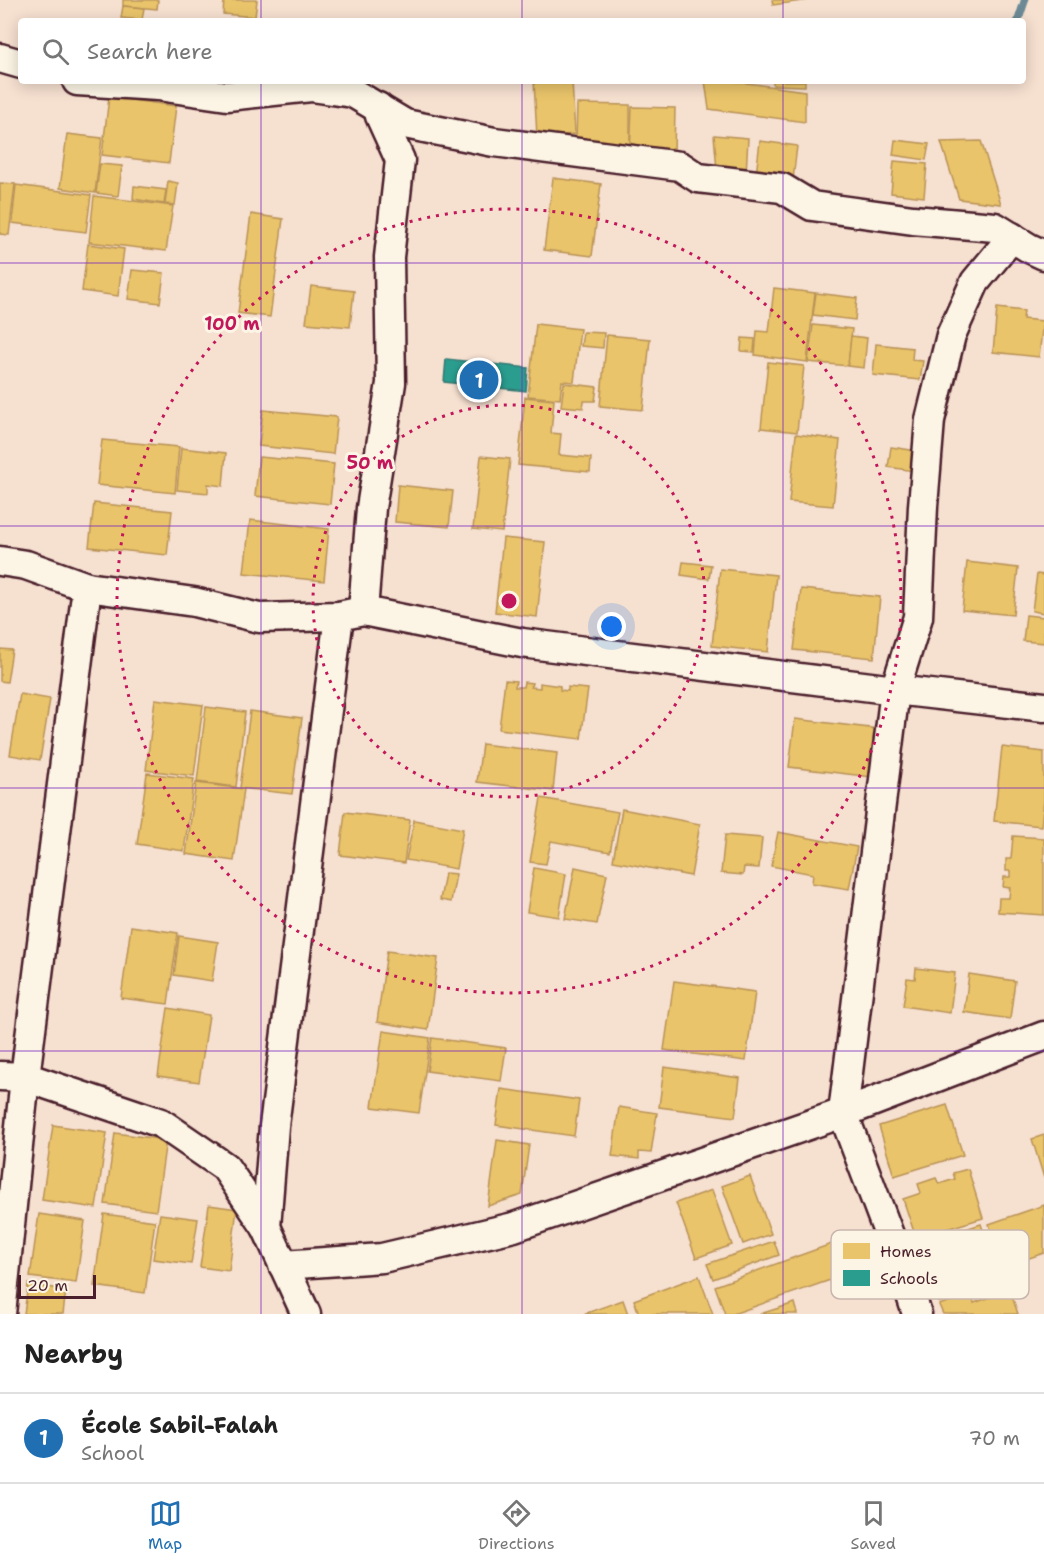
<!DOCTYPE html>
<html lang="en">
<head>
<meta charset="utf-8">
<style>
	:root { --surface:#fff; --page:#f6f6f6; --text:#222; --muted:#767676; --line:#e0e0e0; --accent:#1f6fb2 }
	body { margin:0; font-family:"Shantell Sans",sans-serif; background:var(--page); color:var(--text) }
	.scale { position:absolute; left:18px; bottom:15px; width:78px; box-sizing:border-box; padding-left:6px; border:3px solid #4a1f2b; border-top:0; font-size:16px; line-height:21px; white-space:nowrap; color:#4a1f2b; -webkit-text-stroke:4px #fcf5e5; paint-order:stroke }
	.you { position:absolute; left:612px; top:627px; width:21px; height:21px; margin:-15px; border:4px solid #fff; border-radius:50%; background:#1a73e8; box-shadow:0 0 0 9px #1a73e833 }
	.badge { display:grid; place-items:center; width:39px; height:39px; border-radius:50%; background:var(--accent); color:#fff; font-size:20px; font-weight:700 }
	.pin { position:absolute; translate:-50% -50%; border:3px solid #fff; box-shadow:0 2px 6px #0006 }
	.list { margin:0; padding:0; list-style:none }
	h2 { display:flex; justify-content:space-between; align-items:center; height:78px; margin:0; padding:0 24px; font-size:26px }
	h2 small { font-size:20px; font-weight:400; color:var(--muted) }
	.list li { display:grid; grid-template-columns:39px 1fr auto; gap:18px; align-items:center; box-sizing:border-box; height:90px; padding:0 24px; border-top:2px solid var(--line) }
	.list b { display:block; font-size:22px; white-space:nowrap }
	.list p { margin:0; font-size:20px; white-space:nowrap; color:var(--muted) }
	.list em { font-size:20px; font-style:normal; color:var(--muted) }
	.icon { flex:none; width:33px; height:33px; fill:none; stroke:currentColor; stroke-width:2; stroke-linecap:round; stroke-linejoin:round }
	.map { position:relative; flex:none; width:1044px; height:1314px; overflow:hidden }
	.search { position:absolute; background:var(--surface); box-shadow:0 3px 15px #0003; left:18px; right:18px; top:18px; height:66px; display:flex; align-items:center; gap:15px; box-sizing:border-box; padding:0 21px; border-radius:6px; color:var(--muted); font-size:22px }
	.sheet { height:168px; background:var(--surface) }
	nav { display:flex; justify-content:space-around; align-items:center; box-sizing:border-box; height:84px; border-top:2px solid var(--line); background:var(--surface); font-size:16px; color:var(--muted) }
	nav a { display:grid; justify-items:center; gap:3px }
	nav .on { color:var(--accent) }
	.map>svg:first-child { display:block }
</style>
</head>
<body>
<div class="map">
<svg width="1044" height="1314" viewBox="0 0 1044 1314">
	<rect width="100%" height="100%" fill="#f6e0d0"/>
	<filter id="ink" filterUnits="userSpaceOnUse"><feTurbulence type="fractalNoise" baseFrequency=".0167" numOctaves="2"/><feDisplacementMap in="SourceGraphic" scale="12" xChannelSelector="R" yChannelSelector="G"/><feConvolveMatrix kernelMatrix="1 2 1 2 8 2 1 2 1" color-interpolation-filters="sRGB"/></filter>
	<g filter="url(#ink)">
		<g fill="#e9c46a" stroke="#b99257" stroke-width="1.5">
			<polygon points="123,0 158,0 157,9 123,6"/>
			<polygon points="224,0 257,0 255,17 223,14"/>
			<polygon points="772,0 810,0 773,5"/>
			<polygon points="123,6 144,8 142,20 121,18"/>
			<polygon points="534,81 572,81 575,134 537,137"/>
			<polygon points="705,81 732,81 805,91 805,122 709,109"/>
			<polygon points="773,81 805,81 805,86 773,85"/>
			<polygon points="109,97 176,106 169,163 102,155"/>
			<polygon points="577,104 630,105 630,150 576,142"/>
			<polygon points="632,107 675,108 674,154 630,153"/>
			<polygon points="67,134 102,138 95,193 60,188"/>
			<polygon points="714,135 748,138 746,174 717,170"/>
			<polygon points="895,140 929,144 926,160 893,155"/>
			<polygon points="760,141 797,146 793,180 756,175"/>
			<polygon points="981,141 1000,201 1001,204 959,199 941,142"/>
			<polygon points="894,161 927,164 924,197 891,193"/>
			<polygon points="100,164 122,166 118,196 96,193"/>
			<polygon points="553,178 601,184 592,256 544,250"/>
			<polygon points="168,181 178,183 175,205 165,204"/>
			<polygon points="0,183 15,184 9,235 0,234"/>
			<polygon points="16,185 91,195 86,232 12,223"/>
			<polygon points="134,186 166,190 164,204 133,199"/>
			<polygon points="94,196 173,206 166,251 89,242"/>
			<polygon points="251,214 283,219 270,317 238,313"/>
			<polygon points="88,244 124,249 118,296 82,291"/>
			<polygon points="132,270 164,273 160,303 128,299"/>
			<polygon points="311,286 354,291 350,327 306,323"/>
			<polygon points="774,288 815,293 807,362 755,355 757,331 769,332"/>
			<polygon points="816,293 857,298 855,320 813,315"/>
			<polygon points="997,308 1024,311 1023,319 1043,321 1039,357 993,352"/>
			<polygon points="536,324 580,329 574,382 562,381 560,399 528,396"/>
			<polygon points="813,325 852,329 848,366 808,362"/>
			<polygon points="583,332 604,333 603,348 581,346"/>
			<polygon points="607,335 650,339 643,410 600,406"/>
			<polygon points="851,336 867,338 864,368 848,366"/>
			<polygon points="742,338 755,339 754,352 741,351"/>
			<polygon points="876,344 913,348 912,360 923,361 920,380 873,375"/>
			<polygon points="768,362 804,366 797,432 761,428"/>
			<polygon points="564,383 597,387 595,401 584,401 583,408 561,406"/>
			<polygon points="525,397 554,400 551,433 561,434 559,455 591,458 590,472 518,465"/>
			<polygon points="263,410 337,417 333,454 259,446"/>
			<polygon points="796,434 840,440 833,506 789,502"/>
			<polygon points="102,440 179,447 175,493 97,485"/>
			<polygon points="891,447 917,451 914,471 888,467"/>
			<polygon points="181,448 226,453 223,486 208,484 208,493 177,490"/>
			<polygon points="481,456 510,459 502,532 473,529"/>
			<polygon points="259,457 334,464 330,504 255,496"/>
			<polygon points="398,485 453,491 449,527 395,522"/>
			<polygon points="94,503 172,511 167,555 89,547"/>
			<polygon points="250,520 329,529 324,581 244,573"/>
			<polygon points="503,538 545,542 537,617 495,612"/>
			<polygon points="683,562 711,565 709,579 681,575"/>
			<polygon points="967,562 1018,568 1013,615 962,610"/>
			<polygon points="720,569 776,575 768,652 712,646"/>
			<polygon points="1037,574 1044,575 1044,613 1032,611"/>
			<polygon points="801,589 880,597 874,658 794,650"/>
			<polygon points="1026,615 1044,617 1044,643 1023,641"/>
			<polygon points="0,649 12,650 7,682 0,681"/>
			<polygon points="505,680 516,681 515,687 523,687 524,682 532,683 531,687 540,688 540,683 560,686 560,690 568,691 568,687 588,689 581,739 499,729"/>
			<polygon points="20,694 50,699 40,760 10,755"/>
			<polygon points="155,699 203,705 194,776 146,770"/>
			<polygon points="206,707 245,712 236,787 197,782"/>
			<polygon points="250,711 302,718 292,794 240,788"/>
			<polygon points="795,719 878,729 872,777 789,767"/>
			<polygon points="482,744 557,753 553,791 477,782"/>
			<polygon points="1002,747 1044,752 1044,800 1041,826 994,821"/>
			<polygon points="147,773 194,779 184,851 137,844"/>
			<polygon points="196,783 244,789 234,861 186,854"/>
			<polygon points="541,798 618,812 610,852 551,841 546,864 530,862"/>
			<polygon points="622,809 700,824 691,876 613,861"/>
			<polygon points="345,812 410,820 404,863 340,855"/>
			<polygon points="414,820 463,829 456,869 406,860"/>
			<polygon points="778,832 857,847 849,889 812,883 813,874 771,866"/>
			<polygon points="725,835 762,838 759,868 744,867 743,875 721,873"/>
			<polygon points="1013,836 1044,838 1044,915 998,912 999,898 1009,898 1010,888 1003,887 1004,877 1010,877 1010,871 1006,871 1006,859 1011,859"/>
			<polygon points="575,867 607,874 597,924 565,919"/>
			<polygon points="534,868 566,874 559,917 527,912"/>
			<polygon points="445,873 456,874 451,902 440,900"/>
			<polygon points="131,926 178,933 168,1004 121,998"/>
			<polygon points="179,936 218,942 212,981 174,975"/>
			<polygon points="387,951 438,958 428,1030 377,1022"/>
			<polygon points="916,968 955,973 950,1013 903,1006 907,978 915,979"/>
			<polygon points="969,974 1015,981 1010,1019 964,1012"/>
			<polygon points="674,981 755,992 746,1061 664,1050"/>
			<polygon points="168,1008 209,1015 199,1082 158,1076"/>
			<polygon points="383,1031 430,1038 419,1113 372,1107"/>
			<polygon points="432,1038 506,1048 501,1081 427,1071"/>
			<polygon points="664,1067 740,1078 735,1117 659,1107"/>
			<polygon points="501,1089 579,1100 574,1136 496,1125"/>
			<polygon points="947,1105 963,1155 894,1176 879,1126"/>
			<polygon points="619,1107 657,1113 651,1153 639,1152 639,1159 612,1156"/>
			<polygon points="53,1125 107,1133 96,1208 42,1200"/>
			<polygon points="115,1133 166,1140 156,1211 105,1204"/>
			<polygon points="1044,1135 1044,1178 1032,1139"/>
			<polygon points="497,1140 529,1145 522,1195 488,1206"/>
			<polygon points="968,1169 983,1218 916,1238 903,1199 921,1193 918,1184 936,1178 939,1184 955,1179 953,1173"/>
			<polygon points="750,1176 771,1234 743,1244 722,1186"/>
			<polygon points="712,1190 732,1245 696,1258 676,1203"/>
			<polygon points="209,1205 237,1209 229,1271 200,1267"/>
			<polygon points="1044,1205 1044,1253 1003,1267 989,1224"/>
			<polygon points="39,1214 85,1221 76,1283 30,1277"/>
			<polygon points="104,1214 155,1221 145,1293 94,1286"/>
			<polygon points="160,1214 198,1219 191,1264 153,1259"/>
			<polygon points="981,1224 991,1254 949,1268 952,1277 932,1284 919,1244"/>
			<polygon points="848,1238 859,1270 733,1314 725,1314 715,1286"/>
			<polygon points="774,1241 779,1255 713,1279 707,1264"/>
			<polygon points="699,1276 713,1314 639,1314 634,1300"/>
			<polygon points="951,1281 956,1297 939,1302 934,1287"/>
			<polygon points="28,1284 66,1290 63,1314 24,1314"/>
			<polygon points="1010,1290 1018,1314 943,1314 939,1305 971,1294 974,1303"/>
			<polygon points="623,1300 628,1314 584,1314"/>
			<polygon points="795,1303 798,1314 760,1314"/>
		</g>
		<polygon fill="#2a9d8f" stroke="#347771" stroke-width="1.5" points="446,359 528,368 526,391 444,382"/>
		<g fill="none" stroke-linecap="round" stroke-linejoin="round">
			<polyline stroke="#6c8a96" stroke-width="8" points="1018,21 1025,0"/>
			<defs>
				<g id="street">
					<polyline points="0,58 21,64"/>
					<polyline points="77,81 158,86 227,96 311,87 353,93 405,124 494,142 680,166 698,178 782,188 812,206 913,220 995,227 1029,248 1044,255"/>
					<polyline points="0,561 26,565 87,587 194,602 259,618 339,616 363,611 522,643 895,690 1044,707"/>
					<polyline points="363,611 371,508 391,383 389,257 400,160 380,116 378,107"/>
					<polyline points="0,1076 25,1077 161,1123 225,1167 266,1227 306,1314"/>
					<polyline points="266,1227 274,1126 339,616"/>
					<polyline points="283,1265 382,1258 514,1227 843,1113 1044,1036"/>
					<polyline points="1,1314 25,1077 87,587"/>
					<polyline points="917,1314 905,1277 843,1113 895,690 918,617 923,506 930,420 951,335 975,282 1012,237"/>
				</g>
			</defs>
			<use href="#street" stroke="#4a1f2b" stroke-width="33"/>
			<use href="#street" stroke="#fcf5e5" stroke-width="28"/>
		</g>
	</g>
	<path fill="none" stroke="#7b2cbf" stroke-width="1.5" stroke-opacity="0.55" d="M261,0V21M522,0V21M783,0V21M261,81V1314M522,81V1314M783,81V1314M0,263H1044M0,526H1044M0,788H1044M0,1051H1044"/>
	<g fill="none" stroke="#c2185b" stroke-width="3" stroke-dasharray="3 6">
		<circle cx="509" cy="601" r="196"/>
		<circle cx="509" cy="601" r="392"/>
	</g>
	<rect x="831" y="1230" width="198" height="69" rx="9" fill="#fcf5e5" stroke="#c7b5ad" stroke-width="1.5"/>
	<rect x="843" y="1243" width="27" height="16" fill="#e9c46a"/>
	<rect x="843" y="1270" width="27" height="16" fill="#2a9d8f"/>
	<g font-size="16" fill="#4a1f2b">
		<text x="880" y="1257">Homes</text>
		<text x="880" y="1284">Schools</text>
	</g>
	<circle cx="509" cy="601" r="9" fill="#c2185b" stroke="#fcf5e5" stroke-width="3"/>
	<g font-size="18" text-anchor="middle" font-weight="bold" fill="#c2185b" stroke="#fcf5e5" stroke-width="6" stroke-linejoin="round" paint-order="stroke">
		<text x="232" y="330">100 m</text>
		<text x="370" y="469">50 m</text>
	</g>
</svg>
<div class="scale">20 m</div>
<div class="you"></div>
<div class="pin badge" style="left:479px;top:380px">1</div>
<div class="search"><svg class="icon" aria-label="search" viewBox="0 0 24 24"><circle cx="10" cy="10" r="6"/><path d="M15 15l6 6"/></svg>Search here</div>
</div>
<section class="sheet">
<h2>Nearby<small></small></h2>
<ul class="list">
<li><span class="badge">1</span><div><b>École Sabil-Falah</b><p>School</p></div><em>70 m</em></li>
</ul>
</section>
<nav>
<a class="on"><svg class="icon" aria-label="map" viewBox="0 0 24 24"><path d="M3 6l6-2 6 2 6-2v14l-6 2-6-2-6 2zM9 4v14M15 6v14"/></svg>Map</a>
<a><svg class="icon" aria-label="directions" viewBox="0 0 24 24"><path d="M12 3l9 9-9 9-9-9zM9 14v-3h6M13 9l2 2-2 2"/></svg>Directions</a>
<a><svg class="icon" aria-label="saved" viewBox="0 0 24 24"><path d="M7 4h10v16l-5-4-5 4z"/></svg>Saved</a>
</nav>
</body>
</html>
